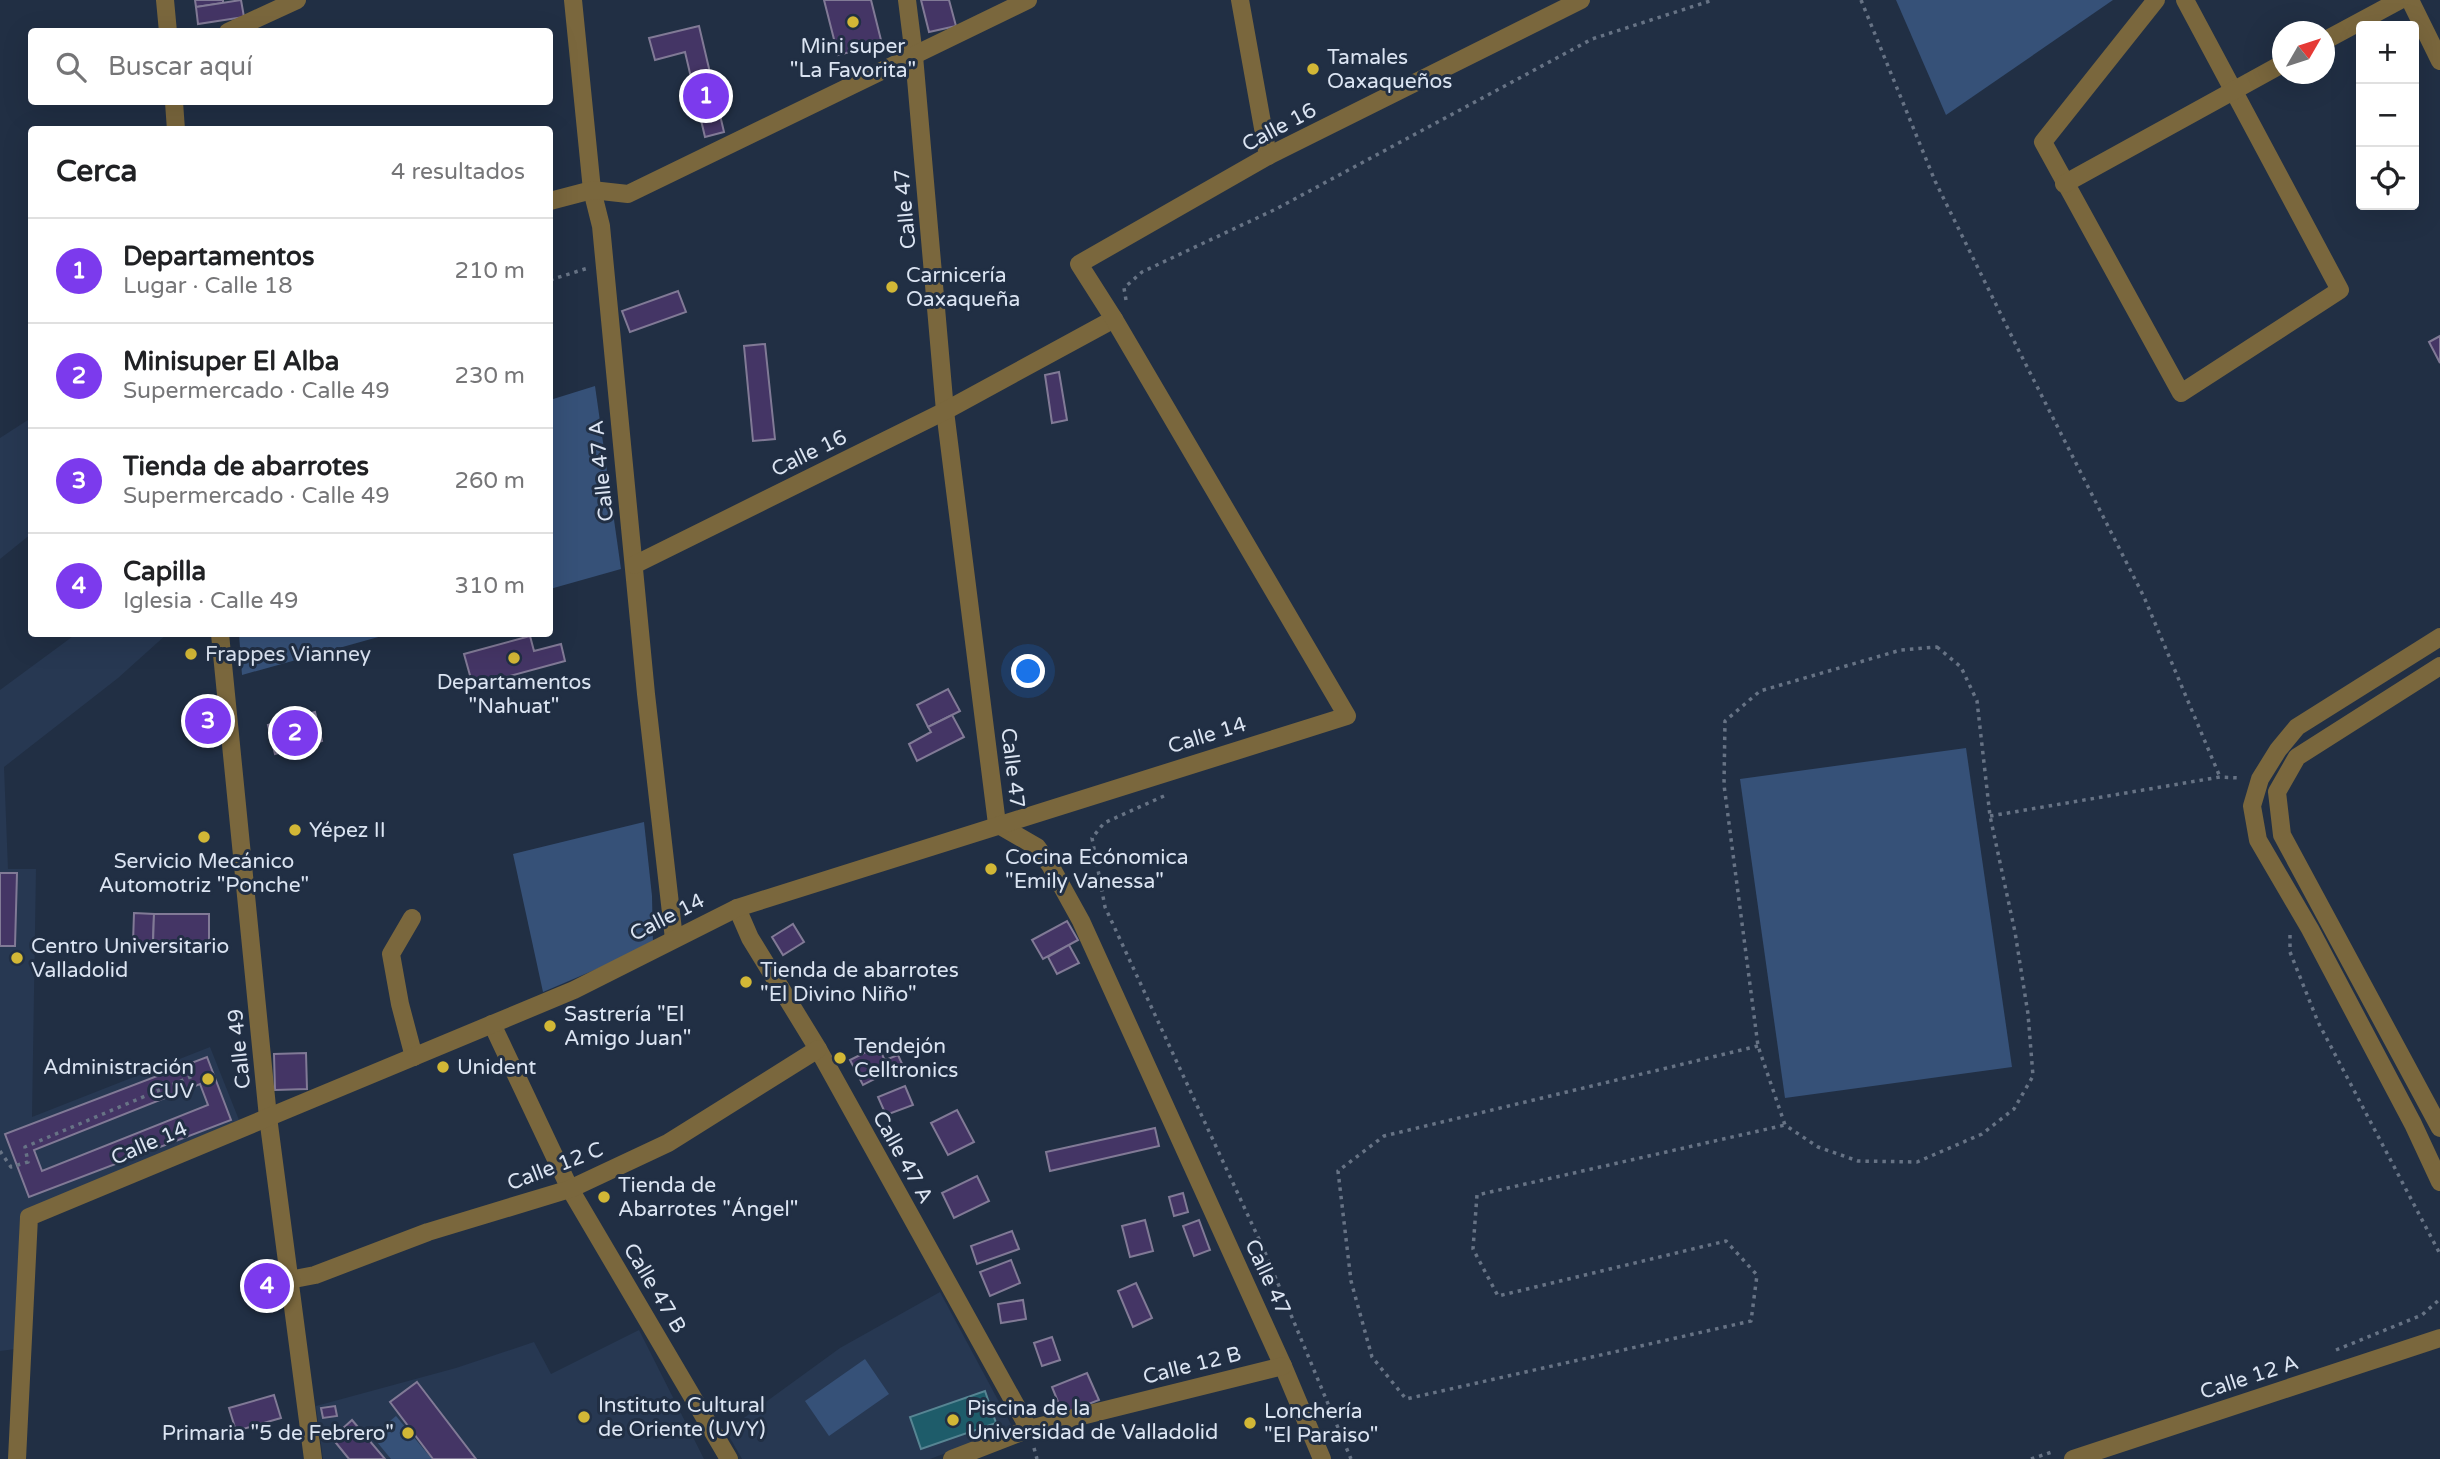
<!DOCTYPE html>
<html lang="es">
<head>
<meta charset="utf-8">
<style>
	:root { --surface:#fff; --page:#f2f2f2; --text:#202124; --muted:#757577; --line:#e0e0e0; --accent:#7c3aed }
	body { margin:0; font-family:"Varela Round",sans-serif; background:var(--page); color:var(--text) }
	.controls { position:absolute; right:21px; top:21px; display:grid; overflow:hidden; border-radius:7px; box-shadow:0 7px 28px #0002 }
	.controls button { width:63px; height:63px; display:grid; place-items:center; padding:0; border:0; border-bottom:2px solid var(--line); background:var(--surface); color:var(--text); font:35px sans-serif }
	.compass { position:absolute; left:2272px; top:21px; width:63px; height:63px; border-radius:50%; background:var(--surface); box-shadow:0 7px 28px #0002; rotate:51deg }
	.you { position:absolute; left:1029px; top:672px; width:24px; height:24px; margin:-18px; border:5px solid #fff; border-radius:50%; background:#1a73e8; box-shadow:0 0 0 10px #1a73e833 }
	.badge { display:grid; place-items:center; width:46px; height:46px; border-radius:50%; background:var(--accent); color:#fff; font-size:23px; font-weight:700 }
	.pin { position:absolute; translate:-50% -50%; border:4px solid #fff; box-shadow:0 2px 7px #0006 }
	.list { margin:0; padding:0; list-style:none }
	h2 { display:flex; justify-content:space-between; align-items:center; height:91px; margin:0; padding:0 28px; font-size:30px }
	h2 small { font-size:23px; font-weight:400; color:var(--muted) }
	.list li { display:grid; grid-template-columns:46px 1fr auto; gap:21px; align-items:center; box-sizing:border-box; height:105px; padding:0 28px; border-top:2px solid var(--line) }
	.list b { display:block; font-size:26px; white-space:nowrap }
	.list p { margin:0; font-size:23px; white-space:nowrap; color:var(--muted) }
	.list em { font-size:23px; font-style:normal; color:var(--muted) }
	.icon { flex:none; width:38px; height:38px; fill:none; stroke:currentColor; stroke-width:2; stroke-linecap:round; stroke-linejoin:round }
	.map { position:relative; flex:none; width:2440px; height:1459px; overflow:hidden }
	.search { position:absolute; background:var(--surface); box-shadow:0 7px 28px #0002; left:28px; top:28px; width:525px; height:77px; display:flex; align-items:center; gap:18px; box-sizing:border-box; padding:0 24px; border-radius:7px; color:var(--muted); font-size:26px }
	.panel { position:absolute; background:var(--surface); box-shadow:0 7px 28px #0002; left:28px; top:126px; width:525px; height:511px; border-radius:7px }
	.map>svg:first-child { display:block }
</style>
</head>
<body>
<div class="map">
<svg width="2440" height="1459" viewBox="0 0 2440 1459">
	<rect width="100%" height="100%" fill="#212f44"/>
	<g fill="#273852">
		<polygon points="31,418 31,534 0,559 0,438"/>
		<polygon points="76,634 167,634 118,678 4,767 8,869 36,869 32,1117 210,1047 239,1120 20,1218 16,1349 0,1351 0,690"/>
		<polygon points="940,1292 1013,1428 930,1459 742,1459 726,1431 840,1348"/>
		<polygon points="639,1330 704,1459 323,1459 316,1406 456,1368 534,1342 551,1374"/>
	</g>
	<g fill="#365178">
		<polygon points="1896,0 2113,0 1946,115"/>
		<polygon points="595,386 621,569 550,589 550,400"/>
		<polygon points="239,634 389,634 242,675"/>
		<polygon points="1966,748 2012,1067 1785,1098 1740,779"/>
		<polygon points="644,822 652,896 653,945 543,992 513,854"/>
		<polygon points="865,1359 889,1394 829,1436 805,1401"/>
		<polygon points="396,1416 432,1459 391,1459 372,1436"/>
	</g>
	<polygon fill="#1e5c6a" stroke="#578593" stroke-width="2" points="985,1391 996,1423 921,1449 910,1417"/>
	<g fill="#443565" stroke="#817a96" stroke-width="2" fill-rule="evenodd">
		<polygon points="195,0 223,0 223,3 196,7"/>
		<polygon points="241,0 244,17 198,24 196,7"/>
		<polygon points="824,0 871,0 882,44 838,55"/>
		<polygon points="921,0 949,0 956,26 929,32"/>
		<polygon points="699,26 724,132 705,137 685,52 655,60 649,38"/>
		<polygon points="678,291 686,312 630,332 622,311"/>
		<polygon points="2440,336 2440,363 2429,342"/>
		<polygon points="765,344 775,439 753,441 744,346"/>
		<polygon points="1059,372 1067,420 1052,423 1045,375"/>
		<polygon points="530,636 534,651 561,644 565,661 473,686 464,654"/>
		<polygon points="948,689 960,711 928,727 917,705"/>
		<polygon points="315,712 322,741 275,754 268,725"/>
		<polygon points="952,715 964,737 917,761 909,744 931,732 928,727"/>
		<polygon points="0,873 17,873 15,946 0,946"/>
		<polygon points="134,913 154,914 153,943 133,943"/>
		<polygon points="154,914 209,914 209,944 153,943"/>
		<polygon points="1067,921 1078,940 1043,959 1032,940"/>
		<polygon points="793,924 804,942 783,955 772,937"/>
		<polygon points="1069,945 1079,963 1057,974 1048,957"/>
		<polygon points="878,1046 890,1071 863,1085 850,1060"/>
		<polygon points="306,1053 307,1089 275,1090 274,1054"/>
		<polygon points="898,1055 903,1066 890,1071 885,1060"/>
		<path d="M207,1057L231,1120L29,1197L5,1134ZM200,1084L208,1105L42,1171L34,1150Z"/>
		<polygon points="905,1086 913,1105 886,1115 878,1097"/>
		<polygon points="957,1110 974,1142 948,1155 931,1123"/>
		<polygon points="1155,1128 1159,1146 1050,1171 1046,1152"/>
		<polygon points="977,1176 989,1201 954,1218 942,1193"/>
		<polygon points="1183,1193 1188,1212 1174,1216 1169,1197"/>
		<polygon points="1145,1220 1153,1251 1130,1257 1122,1226"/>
		<polygon points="1199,1220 1210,1250 1194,1256 1183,1226"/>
		<polygon points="1012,1231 1019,1249 977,1264 971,1246"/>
		<polygon points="1011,1260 1020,1283 990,1296 980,1272"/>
		<polygon points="1136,1283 1152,1318 1133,1327 1118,1291"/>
		<polygon points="1023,1300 1026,1319 1001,1323 998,1304"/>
		<polygon points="1052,1337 1060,1360 1042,1366 1034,1343"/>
		<polygon points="1087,1373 1099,1400 1063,1414 1052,1387"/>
		<polygon points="417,1382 476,1459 433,1459 390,1402"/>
		<polygon points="274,1395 281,1418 236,1431 229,1408"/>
		<polygon points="335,1406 337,1416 323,1418 321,1408"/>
		<polygon points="352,1420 385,1459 349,1459 332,1438"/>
	</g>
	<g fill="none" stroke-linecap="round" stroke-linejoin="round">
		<g stroke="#677385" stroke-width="3.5" stroke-dasharray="3.5 5" stroke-linecap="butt">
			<polyline points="1861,0 1935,181 2019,351 2144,597 2220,777"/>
			<polyline points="550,280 588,268"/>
			<polyline points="1126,300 1124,288 1142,272 1276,209 1592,39 1713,0"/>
			<polygon points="1937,647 1961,667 1977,701 1990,816 2015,932 2028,1014 2033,1076 2014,1109 1982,1134 1917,1162 1858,1161 1818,1147 1785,1125 1758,1046 1724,785 1725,721 1760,691 1901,650"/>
			<polyline points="1164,796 1104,823 1092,838 1105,907 1264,1250 1351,1459"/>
			<polyline points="1990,816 2220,777 2241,778"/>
			<polyline points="2290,935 2290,952 2318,1022 2440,1254"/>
			<polyline points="1758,1046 1384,1136 1338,1171 1351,1281 1372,1357 1406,1399 1751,1321 1757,1275 1726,1241 1498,1296 1473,1249 1477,1195 1785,1125"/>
			<polyline points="0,1151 11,1167 28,1162 25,1147 195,1075"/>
			<polyline points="2336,1350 2422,1315 2440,1299"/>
			<polyline points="1034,1448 1037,1459"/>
			<polyline points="2031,1459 2055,1451"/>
		</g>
		<g stroke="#7a673d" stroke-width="18">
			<polyline points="165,0 168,32"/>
			<polyline points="573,0 592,190 601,226 646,694 674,939"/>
			<polyline points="907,0 914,56 945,411 997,824 1037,847 1050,865 1081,921 1283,1366 1322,1459"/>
			<polyline points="1240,0 1268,156"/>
			<polyline points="2156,0 2043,142 2181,393 2340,290 2185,0"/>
			<polyline points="2410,0 2440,61"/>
			<polyline points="228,32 297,0"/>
			<polyline points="2324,41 2400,0"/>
			<polyline points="174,102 176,130"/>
			<polyline points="2064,184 2282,64"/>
			<polyline points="550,201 592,190 628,194 1028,0"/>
			<polyline points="634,565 945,411 1114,319"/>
			<polyline points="220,634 268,1117 313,1459"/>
			<polyline points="2440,637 2297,727 2278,750 2260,779 2252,806 2258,840 2310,929 2413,1124 2440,1182"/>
			<polyline points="2440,666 2297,757 2277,792 2282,835 2440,1128"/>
			<polyline points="737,908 750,938 818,1049 1029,1429"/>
			<polyline points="412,918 391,954 400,1004 414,1057"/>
			<polyline points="492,1024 570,1189 729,1459"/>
			<polyline points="289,1280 315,1275 428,1232 570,1189 668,1143 818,1049"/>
			<polyline points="17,1459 29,1217 574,990 737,908 1347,716 1114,319 1079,264 1268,156 1581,0"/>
			<polyline points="952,1459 1029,1429 1283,1366"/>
			<polyline points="2073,1459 2440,1338"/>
		</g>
	</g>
	<g fill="#d2b736" stroke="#212f44" stroke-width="2.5">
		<circle cx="853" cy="22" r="7"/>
		<circle cx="1313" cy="69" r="7"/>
		<circle cx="892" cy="287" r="7"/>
		<circle cx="191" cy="654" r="7"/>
		<circle cx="514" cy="658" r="7"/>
		<circle cx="295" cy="830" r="7"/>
		<circle cx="204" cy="837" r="7"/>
		<circle cx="991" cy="869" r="7"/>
		<circle cx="17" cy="958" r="7"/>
		<circle cx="746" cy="982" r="7"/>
		<circle cx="550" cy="1026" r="7"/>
		<circle cx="840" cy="1058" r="7"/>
		<circle cx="443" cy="1067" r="7"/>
		<circle cx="208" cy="1079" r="7"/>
		<circle cx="604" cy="1197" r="7"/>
		<circle cx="584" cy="1417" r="7"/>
		<circle cx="953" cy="1420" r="7"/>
		<circle cx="1250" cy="1423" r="7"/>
		<circle cx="408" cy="1433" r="7"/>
	</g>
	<g text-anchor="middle" stroke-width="6" stroke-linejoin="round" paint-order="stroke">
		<g font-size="21" fill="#dbe4f2" stroke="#212f44" text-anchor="start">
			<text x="853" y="53" text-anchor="middle">Mini super<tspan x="853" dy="24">"La Favorita"</tspan></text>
			<text x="1327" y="64">Tamales<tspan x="1327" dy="24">Oaxaqueños</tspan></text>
			<text x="906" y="282">Carnicería<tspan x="906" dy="24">Oaxaqueña</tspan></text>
			<text x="205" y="661">Frappes Vianney</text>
			<text x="514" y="689" text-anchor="middle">Departamentos<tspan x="514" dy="24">"Nahuat"</tspan></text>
			<text x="309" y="837">Yépez II</text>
			<text x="1005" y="864">Cocina Ecónomica<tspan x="1005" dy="24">"Emily Vanessa"</tspan></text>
			<text x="204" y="868" text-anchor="middle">Servicio Mecánico<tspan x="204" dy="24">Automotriz "Ponche"</tspan></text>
			<text x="31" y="953">Centro Universitario<tspan x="31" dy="24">Valladolid</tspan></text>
			<text x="760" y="977">Tienda de abarrotes<tspan x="760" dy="24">"El Divino Niño"</tspan></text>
			<text x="564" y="1021">Sastrería "El<tspan x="564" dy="24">Amigo Juan"</tspan></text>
			<text x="854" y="1053">Tendejón<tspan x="854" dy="24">Celltronics</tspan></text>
			<text x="194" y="1074" text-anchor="end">Administración<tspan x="194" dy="24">CUV</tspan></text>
			<text x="457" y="1074">Unident</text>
			<text x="618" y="1192">Tienda de<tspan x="618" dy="24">Abarrotes "Ángel"</tspan></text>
			<text x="598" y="1412">Instituto Cultural<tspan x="598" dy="24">de Oriente (UVY)</tspan></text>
			<text x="967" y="1415">Piscina de la<tspan x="967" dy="24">Universidad de Valladolid</tspan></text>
			<text x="1264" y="1418">Lonchería<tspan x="1264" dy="24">"El Paraiso"</tspan></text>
			<text x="394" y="1440" text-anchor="end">Primaria "5 de Febrero"</text>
		</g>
		<g font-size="21" fill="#dbe4f2" stroke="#212f44">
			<text transform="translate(1279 127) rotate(-28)" y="7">Calle 16</text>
			<text transform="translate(905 209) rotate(-95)" y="7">Calle 47</text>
			<text transform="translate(809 453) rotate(-26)" y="7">Calle 16</text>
			<text transform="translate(601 471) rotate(-96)" y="7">Calle 47 A</text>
			<text transform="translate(1207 735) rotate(-17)" y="7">Calle 14</text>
			<text transform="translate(1013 768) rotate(83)" y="7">Calle 47</text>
			<text transform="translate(667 917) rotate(-27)" y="7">Calle 14</text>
			<text transform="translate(239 1049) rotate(-96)" y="7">Calle 49</text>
			<text transform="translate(149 1143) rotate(-23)" y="7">Calle 14</text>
			<text transform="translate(903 1157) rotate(61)" y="7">Calle 47 A</text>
			<text transform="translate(555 1166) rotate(-21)" y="7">Calle 12 C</text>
			<text transform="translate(1268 1277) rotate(65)" y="7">Calle 47</text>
			<text transform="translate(655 1288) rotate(59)" y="7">Calle 47 B</text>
			<text transform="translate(1192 1365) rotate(-14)" y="7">Calle 12 B</text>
			<text transform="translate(2249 1377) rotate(-18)" y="7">Calle 12 A</text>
		</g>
	</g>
</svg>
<div class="controls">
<button>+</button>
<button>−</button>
<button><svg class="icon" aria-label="locate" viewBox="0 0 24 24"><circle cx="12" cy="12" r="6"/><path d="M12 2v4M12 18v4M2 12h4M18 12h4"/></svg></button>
</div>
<svg class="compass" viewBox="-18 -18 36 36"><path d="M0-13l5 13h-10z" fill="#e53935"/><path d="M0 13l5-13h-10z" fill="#757577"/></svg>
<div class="you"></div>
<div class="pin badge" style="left:706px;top:96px">1</div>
<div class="pin badge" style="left:295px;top:733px">2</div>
<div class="pin badge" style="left:208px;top:721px">3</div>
<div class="pin badge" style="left:267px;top:1286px">4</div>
<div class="search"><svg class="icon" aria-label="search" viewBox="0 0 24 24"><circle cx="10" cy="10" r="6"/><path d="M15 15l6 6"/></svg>Buscar aquí</div>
<section class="panel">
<h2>Cerca<small>4 resultados</small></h2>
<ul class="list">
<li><span class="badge">1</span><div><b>Departamentos</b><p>Lugar · Calle 18</p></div><em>210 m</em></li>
<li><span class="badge">2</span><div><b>Minisuper El Alba</b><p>Supermercado · Calle 49</p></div><em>230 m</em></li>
<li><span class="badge">3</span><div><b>Tienda de abarrotes</b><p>Supermercado · Calle 49</p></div><em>260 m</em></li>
<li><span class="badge">4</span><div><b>Capilla</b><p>Iglesia · Calle 49</p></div><em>310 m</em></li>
</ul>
</section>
</div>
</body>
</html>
